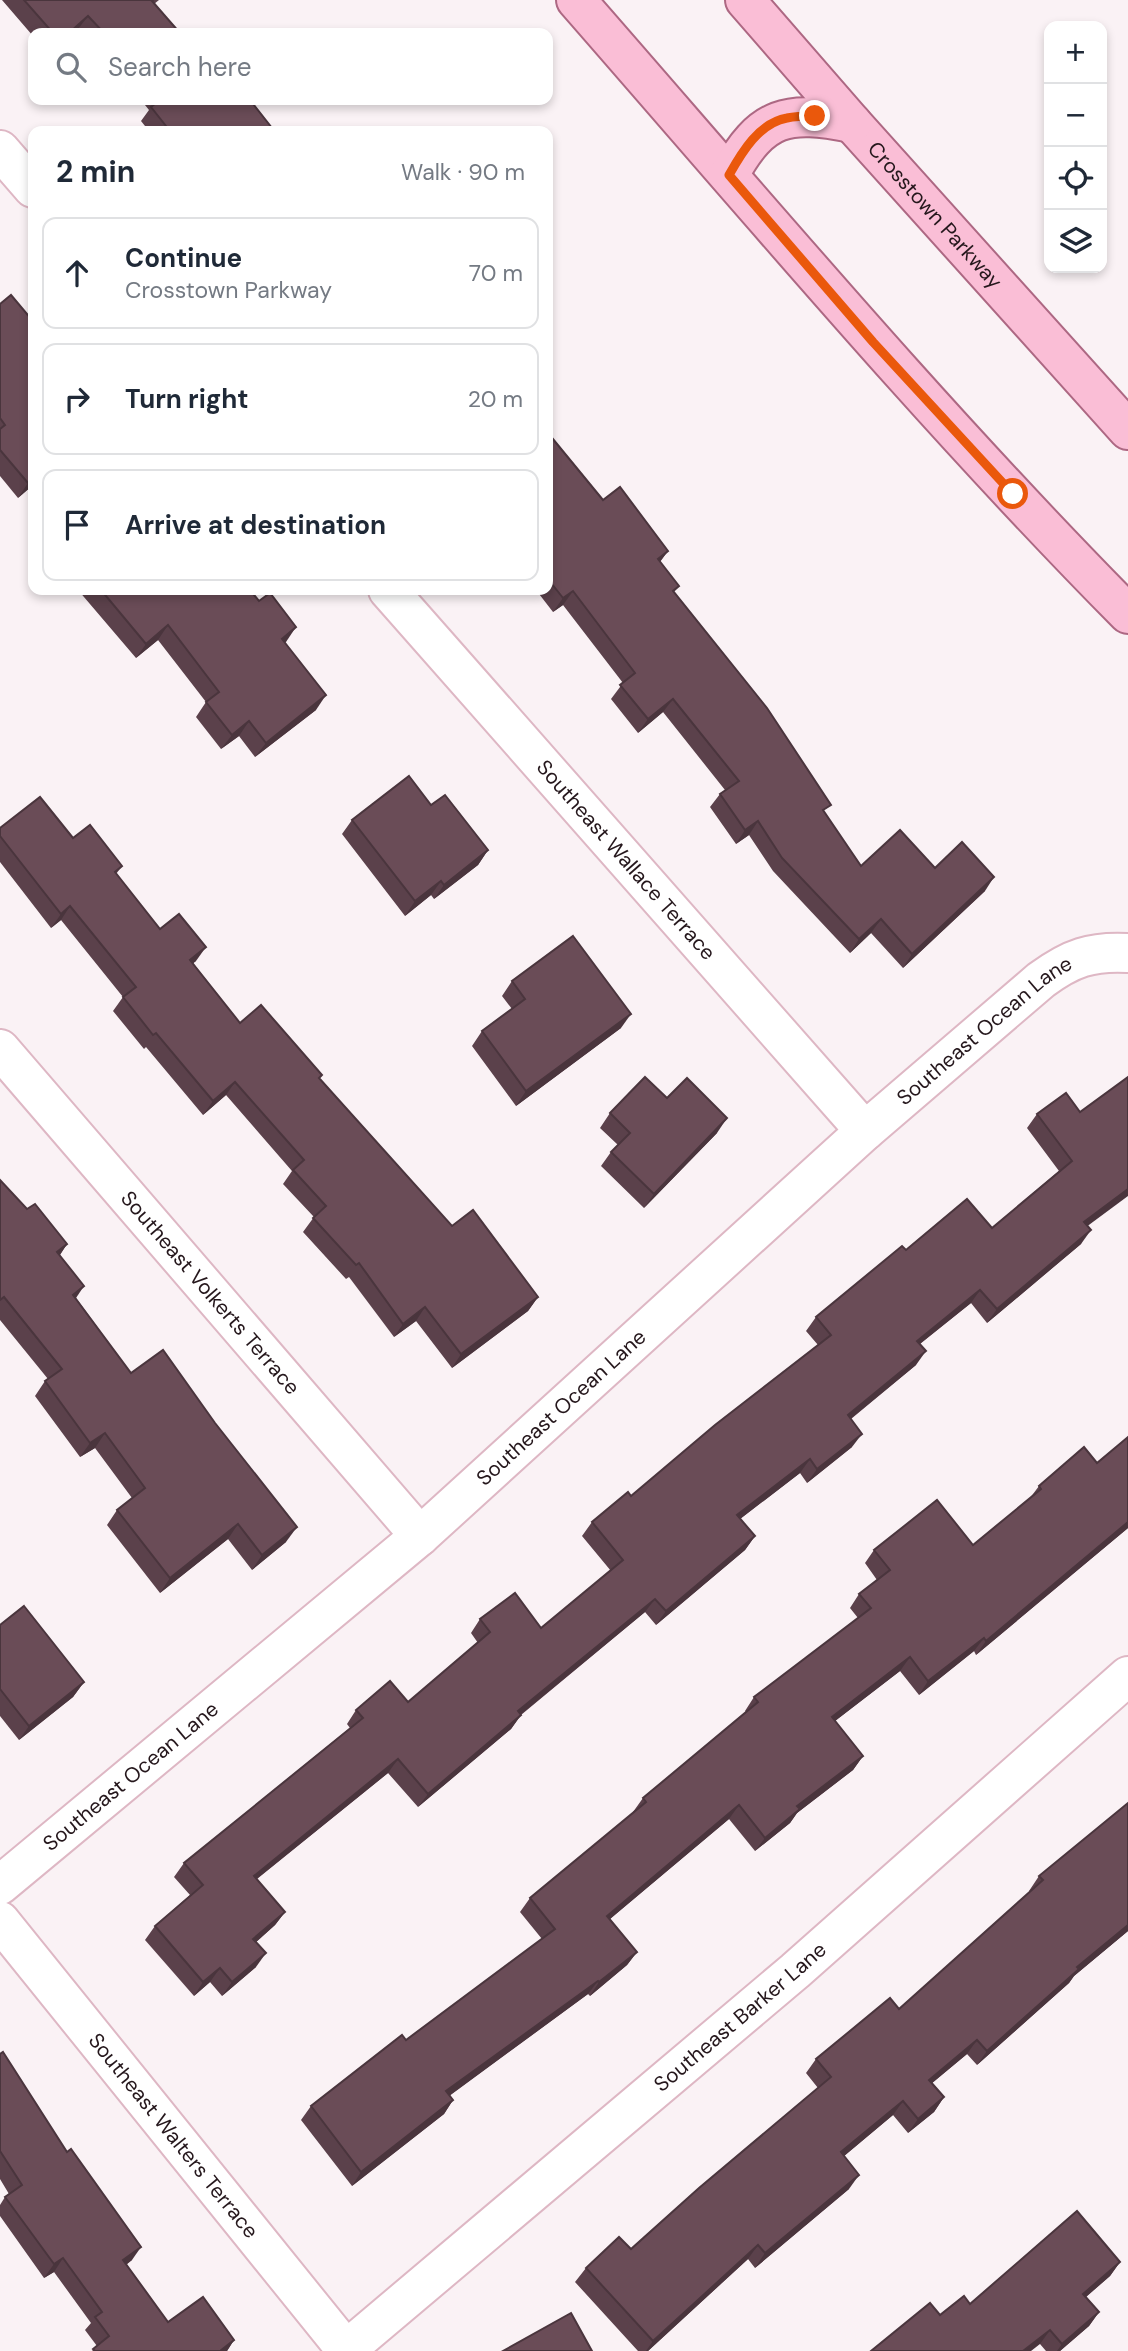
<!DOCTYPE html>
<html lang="en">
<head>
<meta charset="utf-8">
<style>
	:root { --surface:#fff; --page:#f6f6f7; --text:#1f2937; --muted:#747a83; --line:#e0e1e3 }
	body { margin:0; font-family:"DM Sans",sans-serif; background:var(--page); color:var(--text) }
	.controls { position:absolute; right:21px; top:21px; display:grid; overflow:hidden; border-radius:14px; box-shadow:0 4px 10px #0003 }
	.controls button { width:63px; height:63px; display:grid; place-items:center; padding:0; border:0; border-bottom:2px solid var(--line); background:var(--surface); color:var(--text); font:35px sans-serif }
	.stop { position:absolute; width:21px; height:21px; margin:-16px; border:5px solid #ea580c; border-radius:50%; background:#fff }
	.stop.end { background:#ea580c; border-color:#fff; box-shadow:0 2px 7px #0008 }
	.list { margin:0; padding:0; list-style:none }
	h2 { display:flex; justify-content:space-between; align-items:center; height:91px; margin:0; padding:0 28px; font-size:30px }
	h2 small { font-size:23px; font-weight:400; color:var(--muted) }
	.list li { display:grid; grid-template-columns:46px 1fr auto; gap:21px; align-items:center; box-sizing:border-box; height:112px; margin:0 14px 14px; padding:0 14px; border:2px solid var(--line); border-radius:14px }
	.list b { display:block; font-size:26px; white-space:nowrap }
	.list p { margin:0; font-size:23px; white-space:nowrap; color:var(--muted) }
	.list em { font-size:23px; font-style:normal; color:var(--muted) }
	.icon { flex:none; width:38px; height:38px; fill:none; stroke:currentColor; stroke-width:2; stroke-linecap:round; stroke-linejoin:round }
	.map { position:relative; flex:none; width:1128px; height:2351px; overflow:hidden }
	.search { position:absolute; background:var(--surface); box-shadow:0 4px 10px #0003; left:28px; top:28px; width:525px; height:77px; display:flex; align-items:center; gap:18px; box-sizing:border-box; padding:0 24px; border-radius:14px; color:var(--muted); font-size:26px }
	.panel { position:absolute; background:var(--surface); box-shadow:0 4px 10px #0003; left:28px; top:126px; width:525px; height:469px; border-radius:14px }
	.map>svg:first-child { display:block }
</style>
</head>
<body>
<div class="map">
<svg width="1128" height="2351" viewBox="0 0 1128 2351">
	<rect width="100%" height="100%" fill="#faf2f5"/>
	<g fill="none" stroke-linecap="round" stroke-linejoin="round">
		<defs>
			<g id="minor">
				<polyline points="0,150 33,188"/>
				<path id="s1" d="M388,590L865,1131"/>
				<path id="s2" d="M0,1049L420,1536"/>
				<path id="s3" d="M0,1885L420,1536L865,1131L1041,980C1071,958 1091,951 1128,953"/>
				<path id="s4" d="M0,1921L347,2351"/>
				<path id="s5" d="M346,2350L795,1971L1128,1676"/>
			</g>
			<g id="major">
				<path d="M576,0C757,207 934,418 1128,614"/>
				<path id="s6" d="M745,0L852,123L1128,430"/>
				<path d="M729,175C762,115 787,110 852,123"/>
			</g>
		</defs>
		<use href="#minor" stroke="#deb7c4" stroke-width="42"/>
		<use href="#major" stroke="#ad6883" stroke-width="42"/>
		<use href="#minor" stroke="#fff" stroke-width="38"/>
		<use href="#major" stroke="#fabed6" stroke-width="38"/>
	</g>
	<g fill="#5b414b">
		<polygon points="2,0 159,0 154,4 180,33 81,33 78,30 75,33 33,33 33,36"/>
		<polygon points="141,100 250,100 272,128 270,131 149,131 141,121 149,110"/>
		<polygon points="0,304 33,485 18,498 0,476"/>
		<polygon points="548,433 603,500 668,551 660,562 679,586 674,592 861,866 935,868 985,891 903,968 871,933 850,953 773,871 749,835 736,844 710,807 720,794 725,790 663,712 638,733 611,699 623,683 563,605 553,612 536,590 548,590"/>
		<polygon points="78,590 250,590 285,642 316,710 255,757 239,736 221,749 196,717 206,702 158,640 136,658"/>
		<polygon points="352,820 488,850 478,865 434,899 431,895 405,916 342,834"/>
		<polygon points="0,828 73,838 122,866 116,874 160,929 196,961 193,963 240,1023 322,1075 319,1079 452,1226 538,1297 528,1311 452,1368 416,1321 394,1337 349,1277 346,1279 303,1232 314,1217 283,1184 292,1171 226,1095 203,1115 146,1047 144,1049 113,1011 123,997 61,920 51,928 0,862"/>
		<polygon points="512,981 621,1028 516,1106 472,1046 482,1031 512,1009 502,996"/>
		<polygon points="1066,1093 1087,1226 1081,1244 987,1323 971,1303 920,1344 916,1365 851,1419 852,1447 807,1483 800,1473 740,1519 755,1536 745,1550 656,1625 645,1612 521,1715 511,1729 418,1807 388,1773 257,1879 285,1912 275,1925 256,1942 256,1967 222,1996 210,1982 194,1996 145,1940 155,1926 190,1895 174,1877 184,1863 350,1728 347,1724 356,1710 408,1702 478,1643 471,1633 480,1619 541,1628 611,1571 582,1536 592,1522 631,1496 818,1345 806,1331 816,1317 906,1250 992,1228 1059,1171 1027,1128 1037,1114"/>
		<polygon points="667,1098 717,1133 644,1208 601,1166 611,1152 618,1145 600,1128 610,1113"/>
		<polygon points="0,1180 27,1209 67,1244 60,1255 76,1298 131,1373 286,1542 252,1570 228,1539 160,1593 107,1525 117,1510 132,1498 95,1448 80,1457 35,1396 45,1381 48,1379 0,1320"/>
		<polygon points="1039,1486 1128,1528 976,1655 974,1651 919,1695 900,1671 835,1721 863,1756 853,1770 797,1813 790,1823 755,1851 729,1819 610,1919 637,1952 627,1965 590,1996 588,1994 450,2095 453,2100 444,2114 352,2186 301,2120 311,2106 406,2040 542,1939 520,1912 530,1898 634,1812 633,1812 643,1798 746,1712 745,1711 754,1697 858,1618 850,1608 859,1594 877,1580 865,1563 874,1550 973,1545 1030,1498"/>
		<polygon points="0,1625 84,1682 73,1697 19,1740 0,1716"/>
		<polygon points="1128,1803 1128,1931 1074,1976 1069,1983 977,2065 967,2054 932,2083 944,2097 934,2112 908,2133 893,2115 844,2156 849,2189 755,2268 748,2259 648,2351 638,2351 575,2282 586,2268 631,2249 818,2088 806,2073 816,2059 899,2009 1030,1892 1029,1891 1039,1876"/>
		<polygon points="0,2054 132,2260 126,2265 168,2322 234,2340 227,2351 92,2351 97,2346 85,2330 91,2323 54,2272 44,2278 0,2216 0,2205 5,2197 9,2194 0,2179"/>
		<polygon points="1120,2262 1110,2276 1086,2297 1099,2312 1089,2326 1060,2351 1046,2351 1040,2344 940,2315 970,2304"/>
	</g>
	<g fill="#4a353d">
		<polygon points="88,16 75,33 69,33"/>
		<polygon points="33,479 33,485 18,498 28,483"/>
		<polygon points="668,551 658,564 658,559"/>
		<polygon points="573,591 563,605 553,612 563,598"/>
		<polygon points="168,625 158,640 136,658 146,644"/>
		<polygon points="296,627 286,642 272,653 282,639"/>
		<polygon points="326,695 316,710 255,757 266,743"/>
		<polygon points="673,699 663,712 638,733 648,719"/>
		<polygon points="249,721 239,736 221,749 232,735"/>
		<polygon points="758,821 749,835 736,844 745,830"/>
		<polygon points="488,850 478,865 434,899 444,885"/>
		<polygon points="994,877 985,891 903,968 912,954"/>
		<polygon points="441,881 431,895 405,916 415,901"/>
		<polygon points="70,906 61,920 51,928 61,914"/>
		<polygon points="881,919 871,933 850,953 859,939"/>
		<polygon points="206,947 196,961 181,973 190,960"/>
		<polygon points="631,1014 621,1028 516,1106 526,1091"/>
		<polygon points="235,1082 226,1095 203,1115 213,1101"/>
		<polygon points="727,1118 717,1133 644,1208 654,1194"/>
		<polygon points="1128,1189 1128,1196 1074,1236 1084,1222"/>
		<polygon points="1091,1230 1081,1244 987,1323 997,1309"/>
		<polygon points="67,1244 57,1259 57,1252"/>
		<polygon points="84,1286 74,1301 73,1295"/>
		<polygon points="980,1290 971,1303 907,1354 917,1341"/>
		<polygon points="538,1297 528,1311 452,1368 461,1354"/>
		<polygon points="425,1307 416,1321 394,1337 403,1324"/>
		<polygon points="926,1351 916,1365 838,1429 848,1415"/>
		<polygon points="105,1433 95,1448 80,1457 90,1443"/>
		<polygon points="862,1434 852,1447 807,1483 817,1469"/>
		<polygon points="810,1459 800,1473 727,1529 737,1515"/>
		<polygon points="1128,1522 1128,1528 976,1655 986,1641"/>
		<polygon points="238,1524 228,1539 160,1593 170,1578"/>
		<polygon points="297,1527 286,1542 252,1570 262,1555"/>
		<polygon points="755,1536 745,1550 656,1625 666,1611"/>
		<polygon points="655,1599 645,1612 508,1725 518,1711"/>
		<polygon points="984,1638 974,1651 919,1695 928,1681"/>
		<polygon points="910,1657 900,1671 822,1731 832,1717"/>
		<polygon points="84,1682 73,1697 19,1740 29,1726"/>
		<polygon points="521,1715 511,1729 418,1807 428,1794"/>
		<polygon points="863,1756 853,1770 797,1813 790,1823 755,1851 765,1838 797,1806"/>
		<polygon points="398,1759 388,1773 244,1889 254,1876"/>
		<polygon points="739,1805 729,1819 598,1929 607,1916"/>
		<polygon points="285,1912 275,1925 244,1953 253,1939"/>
		<polygon points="1128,1925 1128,1931 1074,1976 1069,1983 977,2065 987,2051 1077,1967"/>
		<polygon points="637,1952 627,1965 590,1996 599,1982"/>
		<polygon points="266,1953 256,1967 222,1996 232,1982"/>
		<polygon points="220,1968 210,1982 194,1996 203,1982"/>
		<polygon points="598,1981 588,1994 437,2105 446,2091"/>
		<polygon points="977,2040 967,2054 919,2094 929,2080"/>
		<polygon points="944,2097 934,2112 908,2133 918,2119"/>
		<polygon points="453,2100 444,2114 352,2186 361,2172"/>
		<polygon points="903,2101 893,2115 831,2167 841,2152"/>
		<polygon points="859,2175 849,2189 755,2268 765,2253"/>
		<polygon points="758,2245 748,2259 648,2351 646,2351 653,2341"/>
		<polygon points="141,2247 132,2260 113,2274 123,2260"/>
		<polygon points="63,2258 54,2272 44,2278 54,2264"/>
		<polygon points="1120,2262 1110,2276 1073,2308 1083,2294"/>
		<polygon points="1099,2312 1089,2326 1060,2351 1057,2351 1062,2344"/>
		<polygon points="1050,2330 1040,2344 1031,2351 1023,2351"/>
		<polygon points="234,2340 227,2351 220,2351"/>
	</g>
	<g fill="#6a4c57" stroke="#4a353d" stroke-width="2">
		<polygon points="24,0 153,0 152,1 180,33 104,33 88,16 69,33 53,33"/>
		<polygon points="160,100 250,100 272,128 268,131 170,131 151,107"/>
		<polygon points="11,295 33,321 33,479 28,483 0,450 0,429 5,425 0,418 0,304"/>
		<polygon points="548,433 603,500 620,487 668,551 658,559 679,586 673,591 767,708 831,805 823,810 861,866 900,830 935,868 962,842 994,877 912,954 881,919 859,939 782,858 758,821 745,830 720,794 739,781 673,699 648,719 620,685 635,673 573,591 563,598 548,579"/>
		<polygon points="101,590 250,590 259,601 270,593 296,627 282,639 326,695 266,743 249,721 232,735 206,702 219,692 168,625 146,644"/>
		<polygon points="409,776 431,805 445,795 488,850 444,885 441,881 415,901 352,820"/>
		<polygon points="40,797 73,838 90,825 122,866 115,872 160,929 179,914 206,947 190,960 240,1023 261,1005 322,1075 319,1078 452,1226 473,1210 538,1297 461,1354 425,1307 403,1324 359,1263 356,1265 313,1218 326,1206 293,1170 304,1160 235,1082 213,1101 156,1033 153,1035 123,997 136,987 70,906 61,914 0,836 0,828"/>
		<polygon points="573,936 631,1014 526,1091 482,1031 525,999 512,981"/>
		<polygon points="645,1077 667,1098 687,1078 727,1118 654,1194 611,1152 630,1133 610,1113"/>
		<polygon points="1128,1077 1128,1189 1084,1222 1091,1230 997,1309 980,1290 917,1341 926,1351 848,1415 862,1434 817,1469 810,1459 737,1515 755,1536 666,1611 655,1599 518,1711 521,1715 428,1794 398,1759 254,1876 285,1912 253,1939 266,1953 232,1982 220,1968 203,1982 155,1926 203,1885 184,1863 363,1718 356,1710 390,1681 408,1702 490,1632 480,1619 515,1593 541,1628 623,1560 592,1522 628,1492 631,1496 715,1425 831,1335 816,1317 902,1246 906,1250 967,1199 992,1228 1072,1161 1037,1114 1066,1093 1080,1112"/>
		<polygon points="0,1180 27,1209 35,1204 67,1244 57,1252 84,1286 73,1295 131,1373 163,1350 215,1423 297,1527 262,1555 238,1524 170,1578 117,1510 145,1488 105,1433 90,1443 45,1381 62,1369 4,1297 0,1300"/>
		<polygon points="1128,1437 1128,1522 986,1641 984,1638 928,1681 910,1657 832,1717 863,1756 797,1806 800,1809 765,1838 739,1805 607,1916 637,1952 599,1982 598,1981 446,2091 453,2100 361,2172 311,2106 402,2035 406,2040 555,1929 530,1898 646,1802 643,1798 758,1702 754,1697 871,1608 859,1594 890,1570 874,1550 937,1500 973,1545 1041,1489 1039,1486 1084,1447 1097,1463"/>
		<polygon points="24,1606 84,1682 29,1726 0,1689 0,1625"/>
		<polygon points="1128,1803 1128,1925 1077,1967 1079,1969 987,2051 977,2040 929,2080 944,2097 918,2119 903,2101 841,2152 859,2175 765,2253 758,2245 653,2341 586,2268 619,2237 631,2249 699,2188 831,2077 816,2059 890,1998 899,2009 1043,1880 1039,1876"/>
		<polygon points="3,2052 67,2152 71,2149 141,2247 123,2260 168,2322 203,2297 234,2340 220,2351 95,2351 93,2349 109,2336 95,2317 102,2312 63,2258 54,2264 5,2197 22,2185 0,2151 0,2054"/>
		<polygon points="1077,2211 1120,2262 1083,2294 1099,2312 1062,2344 1050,2330 1023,2351 871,2351 930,2303 940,2315 964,2296 970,2304"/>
		<polygon points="571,2313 592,2351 503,2351"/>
	</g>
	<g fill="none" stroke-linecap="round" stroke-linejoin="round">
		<path stroke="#ea580c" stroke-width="9" d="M815,116C806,116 796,116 787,118C759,123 742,152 729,175L873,342L1013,494"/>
	</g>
	<g text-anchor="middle" stroke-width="7" stroke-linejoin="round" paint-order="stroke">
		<g font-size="21" fill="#25171c" stroke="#fff">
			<text dy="7" stroke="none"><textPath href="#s6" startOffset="287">Crosstown Parkway</textPath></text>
			<text dy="7" stroke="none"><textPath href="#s1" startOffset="360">Southeast Wallace Terrace</textPath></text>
			<text dy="7" stroke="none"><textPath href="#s3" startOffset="1304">Southeast Ocean Lane</textPath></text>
			<text dy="7" stroke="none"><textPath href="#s2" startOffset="322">Southeast Volkerts Terrace</textPath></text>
			<text dy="7" stroke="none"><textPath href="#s3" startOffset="737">Southeast Ocean Lane</textPath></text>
			<text dy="7" stroke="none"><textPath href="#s3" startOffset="170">Southeast Ocean Lane</textPath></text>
			<text dy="7" stroke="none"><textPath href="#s5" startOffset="516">Southeast Barker Lane</textPath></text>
			<text dy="7" stroke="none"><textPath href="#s4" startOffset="276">Southeast Walters Terrace</textPath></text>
		</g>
	</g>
</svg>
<div class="controls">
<button>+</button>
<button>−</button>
<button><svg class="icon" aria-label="locate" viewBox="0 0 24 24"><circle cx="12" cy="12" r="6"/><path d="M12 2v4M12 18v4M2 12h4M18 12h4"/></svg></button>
<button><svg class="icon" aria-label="layers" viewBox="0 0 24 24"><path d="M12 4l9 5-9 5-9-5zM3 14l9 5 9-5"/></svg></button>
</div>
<div class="stop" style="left:1013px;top:494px"></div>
<div class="stop end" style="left:815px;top:116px"></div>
<div class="search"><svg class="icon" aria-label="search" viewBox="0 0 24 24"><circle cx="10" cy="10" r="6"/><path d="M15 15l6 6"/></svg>Search here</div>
<section class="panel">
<h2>2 min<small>Walk · 90 m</small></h2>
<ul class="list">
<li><svg class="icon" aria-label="ahead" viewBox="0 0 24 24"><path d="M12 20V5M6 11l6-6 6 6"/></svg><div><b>Continue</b><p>Crosstown Parkway</p></div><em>70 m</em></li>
<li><svg class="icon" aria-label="right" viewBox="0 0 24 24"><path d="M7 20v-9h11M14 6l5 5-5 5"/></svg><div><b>Turn right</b></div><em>20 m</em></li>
<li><svg class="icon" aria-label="arrive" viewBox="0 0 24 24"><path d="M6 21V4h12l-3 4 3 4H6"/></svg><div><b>Arrive at destination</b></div></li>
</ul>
</section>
</div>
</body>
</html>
